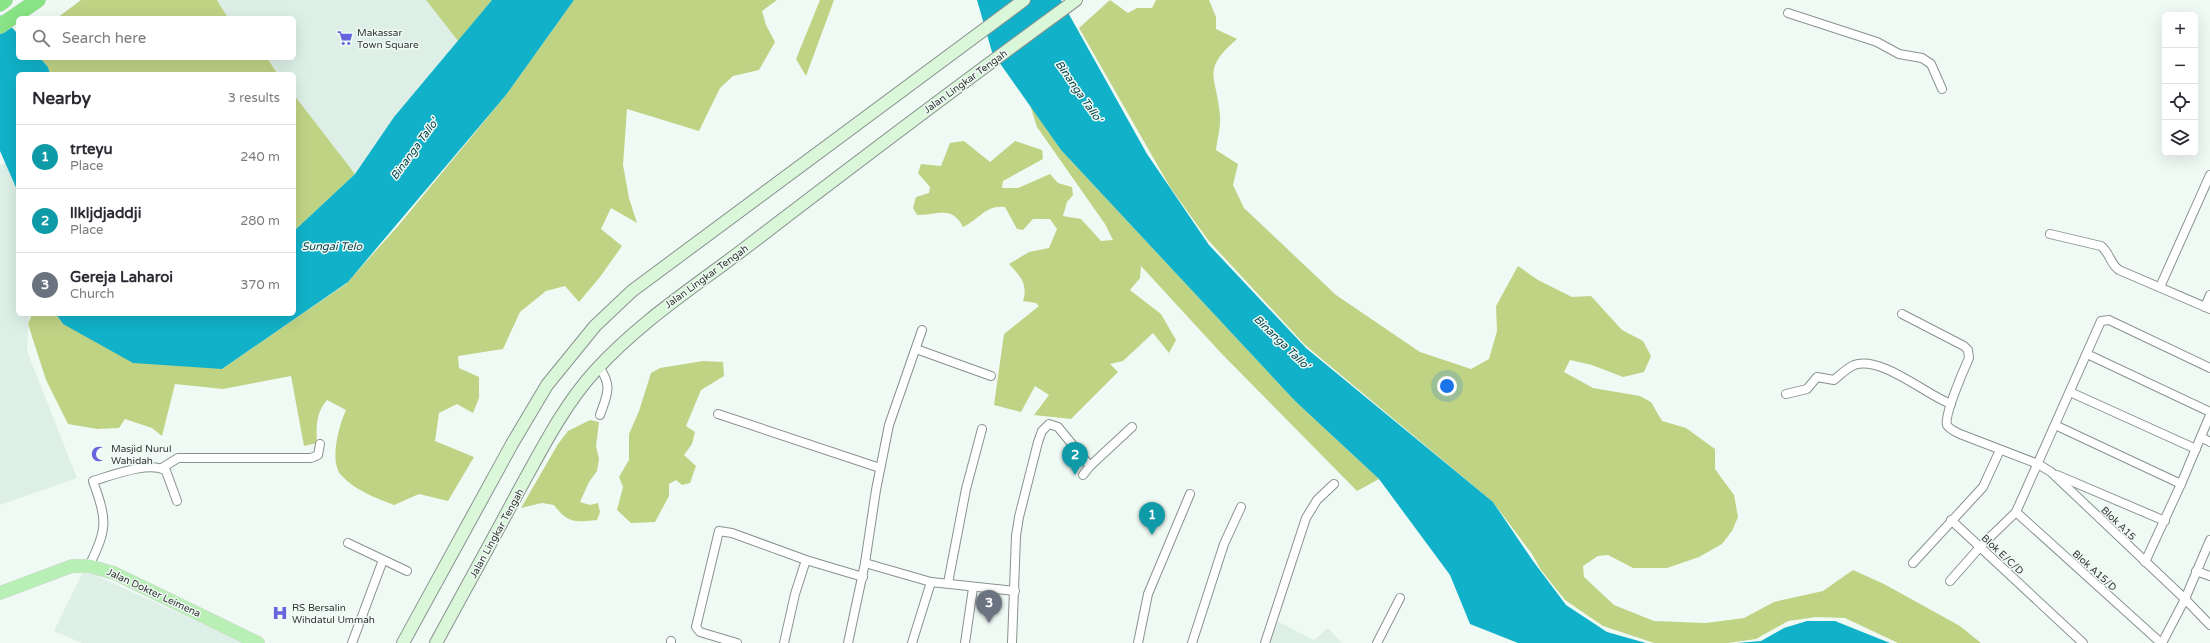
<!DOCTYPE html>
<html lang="en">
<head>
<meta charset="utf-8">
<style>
	:root { --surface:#fff; --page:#f2f2f3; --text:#2b2b33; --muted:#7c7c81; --line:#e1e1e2; --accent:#0b8043 }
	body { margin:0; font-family:"Varela Round",sans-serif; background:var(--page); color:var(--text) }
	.controls { position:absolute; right:12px; top:12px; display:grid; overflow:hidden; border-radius:6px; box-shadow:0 4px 16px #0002 }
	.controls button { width:36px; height:36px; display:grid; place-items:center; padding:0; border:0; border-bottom:1px solid var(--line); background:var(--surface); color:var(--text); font:20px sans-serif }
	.you { position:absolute; left:1447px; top:386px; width:14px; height:14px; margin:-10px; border:3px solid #fff; border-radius:50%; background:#1a73e8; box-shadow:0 0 0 6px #1a73e833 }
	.badge { display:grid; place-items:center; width:26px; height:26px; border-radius:50%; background:var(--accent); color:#fff; font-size:13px; font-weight:700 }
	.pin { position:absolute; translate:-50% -33px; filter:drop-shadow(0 1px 2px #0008) }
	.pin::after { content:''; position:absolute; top:21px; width:14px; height:12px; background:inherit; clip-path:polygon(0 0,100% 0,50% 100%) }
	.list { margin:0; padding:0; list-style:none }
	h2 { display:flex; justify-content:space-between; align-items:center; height:52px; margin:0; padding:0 16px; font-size:17px }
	h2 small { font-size:13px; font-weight:400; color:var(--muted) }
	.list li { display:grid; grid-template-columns:26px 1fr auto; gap:12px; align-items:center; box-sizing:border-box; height:64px; padding:0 16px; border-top:1px solid var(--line) }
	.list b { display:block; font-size:15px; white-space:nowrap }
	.list p { margin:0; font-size:13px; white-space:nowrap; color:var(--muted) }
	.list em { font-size:13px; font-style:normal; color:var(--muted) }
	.icon { flex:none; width:22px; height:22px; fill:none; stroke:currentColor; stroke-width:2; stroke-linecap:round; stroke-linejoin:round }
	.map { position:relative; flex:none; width:2210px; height:643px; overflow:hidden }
	.search { position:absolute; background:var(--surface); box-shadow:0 4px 16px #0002; left:16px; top:16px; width:280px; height:44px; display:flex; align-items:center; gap:10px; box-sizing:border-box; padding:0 14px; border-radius:6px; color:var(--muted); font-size:15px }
	.panel { position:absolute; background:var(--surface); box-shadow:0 4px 16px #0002; left:16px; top:72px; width:280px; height:244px; border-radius:6px }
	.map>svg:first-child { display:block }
</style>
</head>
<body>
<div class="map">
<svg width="2210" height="643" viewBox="0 0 2210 643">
	<rect width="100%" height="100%" fill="#f0faf5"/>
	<g fill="#ddefe7">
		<polygon points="217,0 426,0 458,41 394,117 355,174 294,95 294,74 279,74 267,58 294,58 294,18 228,18"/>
		<polygon points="18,159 18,314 29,314 27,351 77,478 0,505 0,165"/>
		<polygon points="84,570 244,643 82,643 54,631"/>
		<polygon points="1277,621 1314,640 1328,628 1342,643 1267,643"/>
	</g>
	<g fill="#bfd385">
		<polygon points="81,0 217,0 228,18 57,18"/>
		<polygon points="426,0 492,0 458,41"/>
		<path d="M574,0H777L762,11L766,25L775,42L759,70L733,76L720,88L699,131L627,109L623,165L629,198L637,223L611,208L601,229L622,246L600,277L579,302L565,286L546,291L520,312L503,349L458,356L459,368L479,377V398L473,413L457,404L439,413L435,441L474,457L448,501L419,494L394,505C376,498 354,490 341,475C329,461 339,425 346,410L327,400C316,413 316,426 317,443L304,446L291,376L223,389L175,384L162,436L152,428L125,419L119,428L97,429L68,424L46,380L28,324L32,314H56L63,324L222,369L346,284L398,226L506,95Z"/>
		<polygon points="820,0 834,0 806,76 796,59"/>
		<path d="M1110,0L1128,13L1137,8H1152L1156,0H1209L1216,17V29L1237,39C1200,71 1217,76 1220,116C1221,127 1217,140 1216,150L1238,164L1233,185L1244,208L1336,295L1420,352L1471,369L1489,359L1497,331L1496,306L1518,266L1538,280L1572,297L1591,296L1622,330L1643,341L1651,356L1644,372L1623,377L1592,365L1570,360L1564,372L1593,388L1640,396L1651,402L1662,421L1686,428L1715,449V469L1734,495L1738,517L1732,531L1722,544L1699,557L1667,568H1633L1608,555L1598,556L1583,566L1584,577L1614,605L1654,621L1706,623L1744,618L1774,602L1823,591L1853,570L1884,584L1960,626L1981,643H1898L1845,618L1816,617L1788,621L1756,639L1728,643H1654L1603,626L1565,600L1541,570L1532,554L1493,502L1305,345L1208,240L1170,187L1079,28Z"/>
		<polygon points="40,58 267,58 278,74 50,74 48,67"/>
		<polygon points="294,95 355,174 294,231"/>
		<path d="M1030,105L1061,150L1295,401L1379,479L1357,491L1221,353L1141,266L1140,278L1130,290L1161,314L1176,340L1169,353L1153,333L1123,361L1110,364L1118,372L1071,419L1034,415L1049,395L1035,386L1021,412L994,405L1004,334L1039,306L1036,303L1023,301C1028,284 1021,277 1009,264L1029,252L1049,248L1057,229L1050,219H1033L1023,230L1017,229L1005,207C985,205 980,219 963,227C952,205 938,215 917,215L913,208L916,197L929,193L930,187L918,173L921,164L941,166L950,143L964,141L990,162L1015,141L1042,150L1043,159L1003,181L1002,188H1018L1050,174L1058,183L1072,187L1073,195L1067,202L1063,216L1081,219L1101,241L1113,240L1105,224L1037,127Z"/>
		<polygon points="703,361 723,362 724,376 701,390 686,426 695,432 692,444 684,455 696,466 690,483 682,485 676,480 669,484 669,496 655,522 631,523 617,510 623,487 619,477 629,460 629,434 639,411 651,373 660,368"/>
		<path d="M590,420L599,422L596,446L599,459L597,471L589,482L580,502L590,505L598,503L600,512L597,520C575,522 568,524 554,505L542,503L521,508L558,444L568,431Z"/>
	</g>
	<g fill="#11b2c9">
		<polygon points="492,0 574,0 506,95 348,282 222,369 133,363 63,324 56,314 294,314 294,231 355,174 394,117"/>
		<polygon points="977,0 1061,0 1147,154 1209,245 1306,348 1493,502 1533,561 1566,605 1607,632 1646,643 1518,643 1470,624 1450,575 1379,479 1295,401 1061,150 992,52"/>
		<polygon points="0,15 18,34 18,58 40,58 48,67 50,74 18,74 18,192 0,151"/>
		<polygon points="1807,621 1835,621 1890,643 1737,643 1761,641 1784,628"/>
	</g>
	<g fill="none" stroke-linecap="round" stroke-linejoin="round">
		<defs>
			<g id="street">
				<polyline points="1788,13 1877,42 1899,54 1922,58 1931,64 1942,89"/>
				<path d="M2050,234L2101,246C2110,253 2110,264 2119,270L2210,309"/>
				<polyline points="2160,287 2210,175"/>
				<polyline points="2205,307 2210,295"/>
				<path d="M1902,314L1964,346L1968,350L1969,358C1964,369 1944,415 1947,425C1949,429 1956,432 1960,434L2038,464L2051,472L2185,599L2210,625"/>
				<polyline points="922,330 889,425 876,490 865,563 931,582 1015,591"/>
				<polyline points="916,349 991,376"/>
				<polyline points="2087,354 2210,412"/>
				<path d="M599,367C613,386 607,395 600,415"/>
				<polyline points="2070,392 2196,449"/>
				<path d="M1786,394L1807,389L1817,377L1834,380C1840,375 1847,368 1854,365C1881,355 1926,395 1951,404"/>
				<polyline points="718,414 880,468"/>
				<polyline points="2055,425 2181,484"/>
				<polyline points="2201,437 2210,442"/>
				<polyline points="162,468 178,458 311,458 318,455 320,444"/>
				<polyline points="1083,475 1090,466 1132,427"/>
				<polyline points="2057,475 2165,521"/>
				<polyline points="2016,512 2161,643"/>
				<polyline points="1951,520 2083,643"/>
				<polyline points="348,543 407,571"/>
				<polyline points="2145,562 2181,484 2210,415"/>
				<polyline points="1913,563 1983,487 2000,450"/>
				<path d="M89,566C108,527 107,521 93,481C110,476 151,460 166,471L177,501"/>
				<polyline points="2196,571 2210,576"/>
				<polyline points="1950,581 1980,547 2016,512 2101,321 2109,320 2210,368"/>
				<polyline points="948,583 966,489 982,429"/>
				<polyline points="352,643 383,560"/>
				<polyline points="671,643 671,641"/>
				<polyline points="737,643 700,632 696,627 719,531 732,533 806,560 863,577"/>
				<polyline points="784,643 795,594 806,560"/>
				<polyline points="848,643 865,563"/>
				<polyline points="912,643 931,582"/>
				<polyline points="965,643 973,588"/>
				<polyline points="1012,643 1016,536 1019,517 1038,442 1042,431 1049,424 1058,427 1090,466"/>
				<polyline points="1138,643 1148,594 1190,494"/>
				<polyline points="1192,643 1224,544 1241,507"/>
				<polyline points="1265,643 1306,518 1317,500 1334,484"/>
				<polyline points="1377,643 1400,598"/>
				<polyline points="2162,643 2185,599 2210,540"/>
			</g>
			<g id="secondary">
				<polyline points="403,643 512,444 547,385 595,326 632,291 1024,0"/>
				<path d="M436,643C463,593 491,543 518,492C541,451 563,406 595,371C641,320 699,284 753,242C860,160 967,79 1076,0"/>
			</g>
			<polyline id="primary" points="0,593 72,566 89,566 114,573 258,643"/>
			<g id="highway">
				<polyline points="0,4 5,0"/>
				<polyline points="0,26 38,0"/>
			</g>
		</defs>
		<use href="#street" stroke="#89928e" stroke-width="10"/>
		<use href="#secondary" stroke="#89928e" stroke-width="14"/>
		<use href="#primary" stroke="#d6d7d6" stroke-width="14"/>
		<use href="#highway" stroke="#d6d7d6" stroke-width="16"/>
		<use href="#street" stroke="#fff" stroke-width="8"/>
		<use href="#secondary" stroke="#dbf7da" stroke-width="12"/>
		<use href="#primary" stroke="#b8efb5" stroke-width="13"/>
		<use href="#highway" stroke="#88e484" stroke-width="15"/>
	</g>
	<defs>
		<symbol id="supermarket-bare" viewBox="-9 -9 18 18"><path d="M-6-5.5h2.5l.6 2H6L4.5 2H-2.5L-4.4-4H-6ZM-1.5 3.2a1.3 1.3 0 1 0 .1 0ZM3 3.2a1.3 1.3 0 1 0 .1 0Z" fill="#6765de" stroke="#f0faf5" stroke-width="2.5" paint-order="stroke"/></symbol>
		<symbol id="mosque-bare" viewBox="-9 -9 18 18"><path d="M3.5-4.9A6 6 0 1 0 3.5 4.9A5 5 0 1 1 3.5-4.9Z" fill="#6765de" stroke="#f0faf5" stroke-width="2.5" paint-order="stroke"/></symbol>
		<symbol id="hospital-bare" viewBox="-9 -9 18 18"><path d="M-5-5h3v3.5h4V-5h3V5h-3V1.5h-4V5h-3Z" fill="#6765de" stroke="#f0faf5" stroke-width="2.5" paint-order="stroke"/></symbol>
	</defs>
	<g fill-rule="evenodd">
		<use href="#supermarket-bare" x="334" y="27" width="22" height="22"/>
		<use href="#mosque-bare" x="88" y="443" width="22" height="22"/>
		<use href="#hospital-bare" x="269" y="602" width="22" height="22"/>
	</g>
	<g text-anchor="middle" stroke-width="3" stroke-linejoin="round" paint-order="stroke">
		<g font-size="10" fill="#313533" stroke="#f0faf5" text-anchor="start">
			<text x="357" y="36">Makassar<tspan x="357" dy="12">Town Square</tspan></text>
			<text x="111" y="452">Masjid Nurul<tspan x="111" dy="12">Wahidah</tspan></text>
			<text x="292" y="611">RS Bersalin<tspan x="292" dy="12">Wihdatul Ummah</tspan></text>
		</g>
		<g font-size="10" fill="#313533" stroke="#f0faf5">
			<text transform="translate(965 81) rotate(-36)" y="4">Jalan Lingkar Tengah</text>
			<text transform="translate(706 276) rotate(-36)" y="4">Jalan Lingkar Tengah</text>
			<text transform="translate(2119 523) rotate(44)" y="4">Blok A15</text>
			<text transform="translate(496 533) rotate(-61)" y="4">Jalan Lingkar Tengah</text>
			<text transform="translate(2003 554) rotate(43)" y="4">Blok E/C/D</text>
			<text transform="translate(2095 570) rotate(42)" y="4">Blok A15/D</text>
			<text transform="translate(154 592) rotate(25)" y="4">Jalan Dokter Leimena</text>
		</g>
		<g font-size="11" font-style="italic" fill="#05444e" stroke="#f0faf5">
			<text transform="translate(1079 91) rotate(55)" y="4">Binanga Tallo'</text>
			<text transform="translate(414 149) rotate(-54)" y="4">Binanga Tallo'</text>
			<text x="332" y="250">Sungai Telo</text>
			<text transform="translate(1282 342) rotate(44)" y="4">Binanga Tallo'</text>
		</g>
	</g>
</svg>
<div class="controls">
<button>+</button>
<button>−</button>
<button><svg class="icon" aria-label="locate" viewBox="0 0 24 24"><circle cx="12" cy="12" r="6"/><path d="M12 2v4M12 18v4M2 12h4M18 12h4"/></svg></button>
<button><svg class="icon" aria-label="layers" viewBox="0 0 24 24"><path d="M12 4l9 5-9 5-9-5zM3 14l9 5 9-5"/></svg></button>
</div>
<div class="you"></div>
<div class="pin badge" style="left:1152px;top:535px;background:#0f9aa8">1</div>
<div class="pin badge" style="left:1075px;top:475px;background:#0f9aa8">2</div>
<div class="pin badge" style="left:989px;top:623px;background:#6b7280">3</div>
<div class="search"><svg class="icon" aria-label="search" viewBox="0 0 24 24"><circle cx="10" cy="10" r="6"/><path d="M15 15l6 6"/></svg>Search here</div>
<section class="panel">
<h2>Nearby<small>3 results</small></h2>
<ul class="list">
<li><span class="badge" style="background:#0f9aa8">1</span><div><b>trteyu</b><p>Place</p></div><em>240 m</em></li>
<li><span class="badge" style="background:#0f9aa8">2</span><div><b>llkljdjaddji</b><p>Place</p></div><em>280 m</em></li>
<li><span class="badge" style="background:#6b7280">3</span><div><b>Gereja Laharoi</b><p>Church</p></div><em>370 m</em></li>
</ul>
</section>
</div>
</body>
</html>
